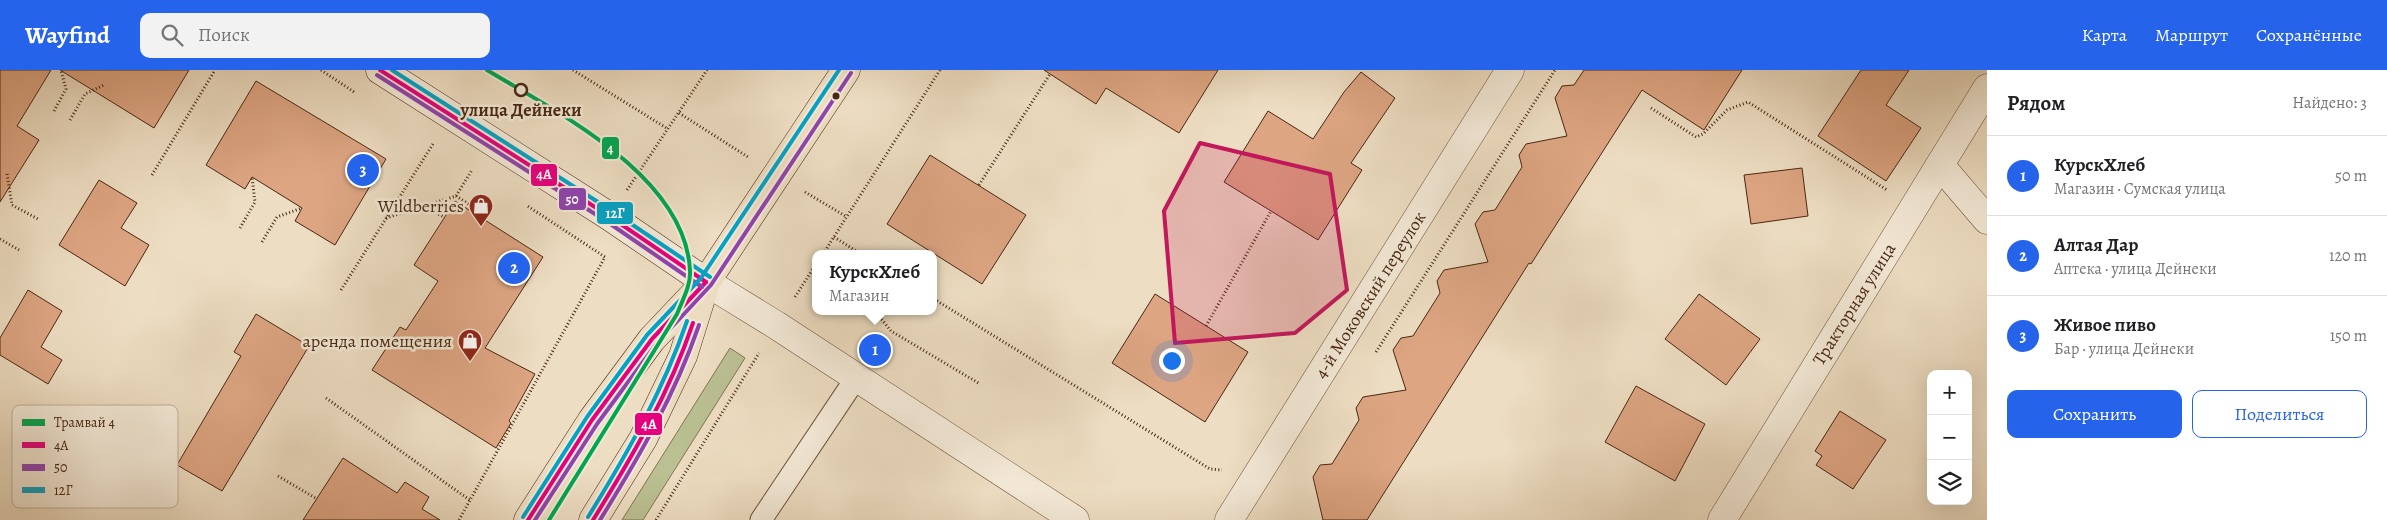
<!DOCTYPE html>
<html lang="ru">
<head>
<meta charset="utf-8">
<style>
	:root { --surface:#fff; --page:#f2f2f2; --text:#202124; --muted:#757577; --line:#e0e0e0; --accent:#2563eb }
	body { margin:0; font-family:Alegreya,serif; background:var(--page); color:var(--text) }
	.controls { position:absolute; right:15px; bottom:15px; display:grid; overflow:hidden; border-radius:10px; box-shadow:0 5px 20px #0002 }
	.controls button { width:45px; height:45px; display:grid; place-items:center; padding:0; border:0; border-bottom:1px solid var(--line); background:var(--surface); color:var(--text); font:25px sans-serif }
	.you { position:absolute; left:1171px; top:290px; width:18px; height:18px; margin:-12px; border:4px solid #fff; border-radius:50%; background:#1a73e8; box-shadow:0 0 0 8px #1a73e833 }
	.badge { display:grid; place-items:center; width:32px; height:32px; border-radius:50%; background:var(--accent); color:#fff; font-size:16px; font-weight:700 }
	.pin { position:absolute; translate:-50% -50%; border:2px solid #fff; box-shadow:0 1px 5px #0006 }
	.popup { position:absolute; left:812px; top:180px; width:125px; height:65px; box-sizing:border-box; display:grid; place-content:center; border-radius:10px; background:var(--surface); filter:drop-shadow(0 1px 4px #0005); font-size:16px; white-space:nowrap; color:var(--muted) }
	.popup b { font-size:19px; color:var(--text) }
	.popup::after { content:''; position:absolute; left:50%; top:100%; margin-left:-10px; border:10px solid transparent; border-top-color:var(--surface) }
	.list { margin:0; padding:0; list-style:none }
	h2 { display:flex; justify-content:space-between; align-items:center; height:65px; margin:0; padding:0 20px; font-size:21px }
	h2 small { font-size:16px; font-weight:400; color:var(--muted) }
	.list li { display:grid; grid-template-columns:32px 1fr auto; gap:15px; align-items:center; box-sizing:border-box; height:80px; padding:0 20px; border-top:1px solid var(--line) }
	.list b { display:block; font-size:19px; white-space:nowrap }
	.list p { margin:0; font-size:16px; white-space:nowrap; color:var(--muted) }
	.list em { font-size:16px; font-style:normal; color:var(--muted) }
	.actions { display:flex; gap:10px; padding:15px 20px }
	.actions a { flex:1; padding:11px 0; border:1px solid var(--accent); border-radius:10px; text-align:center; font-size:18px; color:var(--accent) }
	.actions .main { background:var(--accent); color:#fff }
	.icon { flex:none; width:28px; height:28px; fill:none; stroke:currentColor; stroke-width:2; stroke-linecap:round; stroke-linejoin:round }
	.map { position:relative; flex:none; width:1987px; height:450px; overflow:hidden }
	header { display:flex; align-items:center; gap:30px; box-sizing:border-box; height:70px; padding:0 25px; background:var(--accent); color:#fff }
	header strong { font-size:24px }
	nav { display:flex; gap:28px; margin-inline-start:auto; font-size:18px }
	.search { width:350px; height:45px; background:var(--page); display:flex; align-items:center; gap:12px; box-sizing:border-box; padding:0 18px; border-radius:10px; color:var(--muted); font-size:19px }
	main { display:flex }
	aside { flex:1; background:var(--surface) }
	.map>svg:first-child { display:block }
</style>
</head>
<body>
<header>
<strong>Wayfind</strong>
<div class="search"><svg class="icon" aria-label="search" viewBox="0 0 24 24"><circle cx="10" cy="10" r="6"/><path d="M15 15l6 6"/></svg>Поиск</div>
<nav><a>Карта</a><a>Маршрут</a><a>Сохранённые</a></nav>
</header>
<main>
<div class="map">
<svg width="1987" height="450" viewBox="0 0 1987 450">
	<rect width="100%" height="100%" fill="#edddc2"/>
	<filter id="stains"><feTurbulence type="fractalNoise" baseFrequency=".004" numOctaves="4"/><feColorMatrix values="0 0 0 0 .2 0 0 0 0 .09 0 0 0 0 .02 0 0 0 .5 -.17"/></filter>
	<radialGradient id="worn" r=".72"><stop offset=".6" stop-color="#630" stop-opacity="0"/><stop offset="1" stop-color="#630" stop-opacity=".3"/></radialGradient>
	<polygon fill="#bac092" stroke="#817452" points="730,278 745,288 643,450 622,450"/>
	<g fill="#dda582" stroke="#482713">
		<polygon points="0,0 51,0 17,56 39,70 0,132"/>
		<polygon points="60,0 189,0 154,58"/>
		<polygon points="1044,0 1218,0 1179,63 1106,18 1096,34"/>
		<polygon points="1584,0 1742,0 1704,60 1642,20 1531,194 1529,193 1367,450 1323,450 1313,407 1320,395 1332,394 1359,350 1356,338 1363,327 1406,320 1393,280 1401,268 1413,266 1440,223 1437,211 1444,200 1488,192 1475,154 1483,142 1495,140 1522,97 1519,85 1526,74 1567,66 1555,28 1562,16 1574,15"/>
		<polygon points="1861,0 1909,0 1886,35 1921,58 1886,111 1818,66"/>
		<polygon points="1361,2 1395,28 1351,93 1362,100 1318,170 1224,112 1268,41 1313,69 1344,22"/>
		<polygon points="256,11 386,89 335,175 295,151 302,138 252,107 245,119 206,95"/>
		<polygon points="930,85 1026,145 982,214 887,154"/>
		<polygon points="1802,98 1808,146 1751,154 1744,105"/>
		<polygon points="99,110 137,133 121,158 149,175 125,216 59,175"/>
		<polygon points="455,131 543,187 485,278 535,304 509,351 511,353 496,378 372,300 400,257 406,260 438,211 414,195"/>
		<polygon points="28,220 62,241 41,277 62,290 48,314 0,285 0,268"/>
		<polygon points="1155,224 1248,282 1205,352 1112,293"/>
		<polygon points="1699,224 1760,269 1726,315 1665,269"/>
		<polygon points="256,244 309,276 222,421 177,395 241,286 234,282"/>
		<polygon points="1636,316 1705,354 1675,411 1605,372"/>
		<polygon points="1840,341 1886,370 1853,419 1816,395 1822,386 1815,381"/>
		<polygon points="343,388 397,423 405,412 429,427 422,439 440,450 303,450"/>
	</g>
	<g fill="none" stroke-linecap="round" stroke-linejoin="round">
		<defs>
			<polyline id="lane" points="761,450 856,308"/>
			<g id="street">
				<polyline points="1940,95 1987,150"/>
				<polyline points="706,212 776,255 1075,450"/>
				<polyline points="1229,450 1510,0"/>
				<polyline points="1722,450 1987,18"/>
			</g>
			<polyline id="secondary" points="380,0 609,146 706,212"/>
			<g id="primary">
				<polyline points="528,450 592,350 652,269 706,212 846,0"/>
				<polyline points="593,450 643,369 683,286 704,219"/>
			</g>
		</defs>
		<use href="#lane" stroke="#71543f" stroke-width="23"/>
		<use href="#street" stroke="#71543f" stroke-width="29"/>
		<use href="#secondary" stroke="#482713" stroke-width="29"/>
		<use href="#primary" stroke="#482713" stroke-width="29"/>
		<g stroke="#482713" stroke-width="3" stroke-dasharray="1 2.5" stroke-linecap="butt">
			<polyline points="321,0 354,22"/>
			<polyline points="573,0 668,59"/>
			<polyline points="1651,38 1696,67 1703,64 1727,40 1748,32 1887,120"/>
			<polyline points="54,41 66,19 61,0"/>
			<polyline points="679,43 748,87"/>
			<polyline points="70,50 85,24 104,15"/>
			<polyline points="7,104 12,135 38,149"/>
			<polyline points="152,105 215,0"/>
			<polyline points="979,115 1050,4"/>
			<polyline points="627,120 707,0"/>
			<polyline points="805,122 847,147"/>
			<polyline points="456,126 478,140 476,144"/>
			<polyline points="423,136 444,147"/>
			<polyline points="386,148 456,126 472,100"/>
			<polyline points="240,158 255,132 252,107"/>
			<polyline points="834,167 861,184"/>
			<polyline points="0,169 19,180"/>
			<polyline points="262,172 277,147 302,138"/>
			<polyline points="823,184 940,0"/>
			<polyline points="341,220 433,74"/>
			<polyline points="795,227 816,194"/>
			<polyline points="934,229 1210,399 1222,400"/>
			<polyline points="875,241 891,261 980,314"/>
			<polyline points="1206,256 1271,141"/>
			<polyline points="1376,282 1555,0"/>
			<polyline points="326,328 471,431"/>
			<polyline points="278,406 317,429"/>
			<polyline points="459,450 605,187 526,135"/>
			<polyline points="656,450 759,283"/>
		</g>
		<use href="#lane" stroke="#f3e9d7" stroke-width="21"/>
		<use href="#street" stroke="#f3e9d7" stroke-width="28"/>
		<use href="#secondary" stroke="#f3e9d7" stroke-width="28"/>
		<use href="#primary" stroke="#edddc2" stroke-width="28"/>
		<defs>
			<g id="bus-1">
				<polyline points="380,0 609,146 706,212"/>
				<polyline points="528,450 592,350 652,269 706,212"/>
				<path d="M593,450C632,387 669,324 693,253"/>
			</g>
			<g id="bus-2">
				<polyline points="377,5 606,151 702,217"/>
				<polyline points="535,450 597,354 657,273 711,215 851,3"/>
				<path d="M600,450C639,387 675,325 699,255"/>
			</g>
			<g id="bus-3">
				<polyline points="392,0 612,141 710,207"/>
				<polyline points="523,447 587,347 647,265 701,208 839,0"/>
				<path d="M588,447C627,384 663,321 687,251"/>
			</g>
		</defs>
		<use href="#bus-1" stroke="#f3e9d7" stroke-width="8"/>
		<use href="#bus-2" stroke="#f3e9d7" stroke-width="8"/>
		<use href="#bus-3" stroke="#f3e9d7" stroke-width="8"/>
		<use href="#bus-1" stroke="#e5007d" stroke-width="4"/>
		<use href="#bus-2" stroke="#8e44ad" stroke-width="4"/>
		<use href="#bus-3" stroke="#04a2c5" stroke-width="4"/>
		<defs>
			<path id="tram-1" d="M487,0C558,43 686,106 690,201C691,215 682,231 677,244L549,450"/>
		</defs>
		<use href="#tram-1" stroke="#f3e9d7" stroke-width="8"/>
		<use href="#tram-1" stroke="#00a651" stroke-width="4"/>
	</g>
	<path fill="#c2185b" fill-opacity="0.2" stroke="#c2185b" stroke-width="4" stroke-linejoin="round" d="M1200,73L1330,104L1347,220L1295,263L1175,273L1164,141Z"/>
	<defs>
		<symbol id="shop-pin" viewBox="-11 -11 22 30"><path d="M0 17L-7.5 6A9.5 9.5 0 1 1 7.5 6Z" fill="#8f2418" stroke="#f3e9d7"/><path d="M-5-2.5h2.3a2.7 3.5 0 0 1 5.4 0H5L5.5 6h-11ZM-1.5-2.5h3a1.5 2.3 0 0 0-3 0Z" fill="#fff"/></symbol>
	</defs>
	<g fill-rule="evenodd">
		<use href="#shop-pin" x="467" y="122" width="28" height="38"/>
		<use href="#shop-pin" x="456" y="257" width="28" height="38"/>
	</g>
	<circle fill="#f3e9d7" stroke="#482713" stroke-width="2.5" cx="521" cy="20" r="6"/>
	<circle fill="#482713" stroke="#f3e9d7" stroke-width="2" cx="836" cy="26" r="4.5"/>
	<g text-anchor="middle" stroke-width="5" stroke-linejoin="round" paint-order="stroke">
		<g font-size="18" font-weight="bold" fill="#482713" stroke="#f3e9d7">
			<text x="521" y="46">улица Дейнеки</text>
		</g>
		<g font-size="18" fill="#482713" stroke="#f3e9d7" text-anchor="end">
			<text x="464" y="142">Wildberries</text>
			<text x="452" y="277">аренда помещения</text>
		</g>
		<g font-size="18" fill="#482713" stroke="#f3e9d7">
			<text transform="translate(1370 225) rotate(-58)" y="6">4-й Моковский переулок</text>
			<text transform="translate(1854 234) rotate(-58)" y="6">Тракторная улица</text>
		</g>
	</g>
	<rect x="12" y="335" width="166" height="103" rx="8" fill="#f3e9d7" stroke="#c0af9c" stroke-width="1"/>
	<rect x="22" y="349" width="23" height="7" fill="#00a651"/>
	<rect x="22" y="372" width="23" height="6" fill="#e5007d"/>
	<rect x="22" y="394" width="23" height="7" fill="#8e44ad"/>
	<rect x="22" y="417" width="23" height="6" fill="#04a2c5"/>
	<g font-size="14" fill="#482713">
		<text x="54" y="357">Трамвай 4</text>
		<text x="54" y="380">4А</text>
		<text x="54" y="402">50</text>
		<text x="54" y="425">12Г</text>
	</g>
	<g stroke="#f3e9d7" stroke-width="2">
		<rect x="601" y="66" width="19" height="24" rx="5" fill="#00a651"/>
		<rect x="530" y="93" width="28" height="24" rx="5" fill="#e5007d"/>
		<rect x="558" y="117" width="29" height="24" rx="5" fill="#8e44ad"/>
		<rect x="596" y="131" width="38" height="24" rx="5" fill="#04a2c5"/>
		<rect x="634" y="342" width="29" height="24" rx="5" fill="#e5007d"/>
	</g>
	<g font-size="14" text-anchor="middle" font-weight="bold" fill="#fff">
		<text x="610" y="83">4</text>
		<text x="544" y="109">4А</text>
		<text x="572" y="134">50</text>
		<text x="615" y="148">12Г</text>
		<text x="649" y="359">4А</text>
	</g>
	<rect width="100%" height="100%" filter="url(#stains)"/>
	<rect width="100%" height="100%" fill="url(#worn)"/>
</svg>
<div class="controls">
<button>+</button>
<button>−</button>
<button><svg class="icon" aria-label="layers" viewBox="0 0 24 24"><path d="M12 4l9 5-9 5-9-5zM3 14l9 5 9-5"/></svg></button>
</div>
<div class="you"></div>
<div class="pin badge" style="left:875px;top:280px">1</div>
<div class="popup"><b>КурскХлеб</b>Магазин</div>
<div class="pin badge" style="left:514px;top:198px">2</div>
<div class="pin badge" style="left:363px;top:100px">3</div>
</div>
<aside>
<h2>Рядом<small>Найдено: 3</small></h2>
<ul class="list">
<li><span class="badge">1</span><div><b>КурскХлеб</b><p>Магазин · Сумская улица</p></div><em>50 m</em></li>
<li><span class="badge">2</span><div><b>Алтая Дар</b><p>Аптека · улица Дейнеки</p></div><em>120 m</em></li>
<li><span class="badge">3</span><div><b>Живое пиво</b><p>Бар · улица Дейнеки</p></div><em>150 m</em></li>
</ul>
<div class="actions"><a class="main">Сохранить</a><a>Поделиться</a></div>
</aside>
</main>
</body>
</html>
